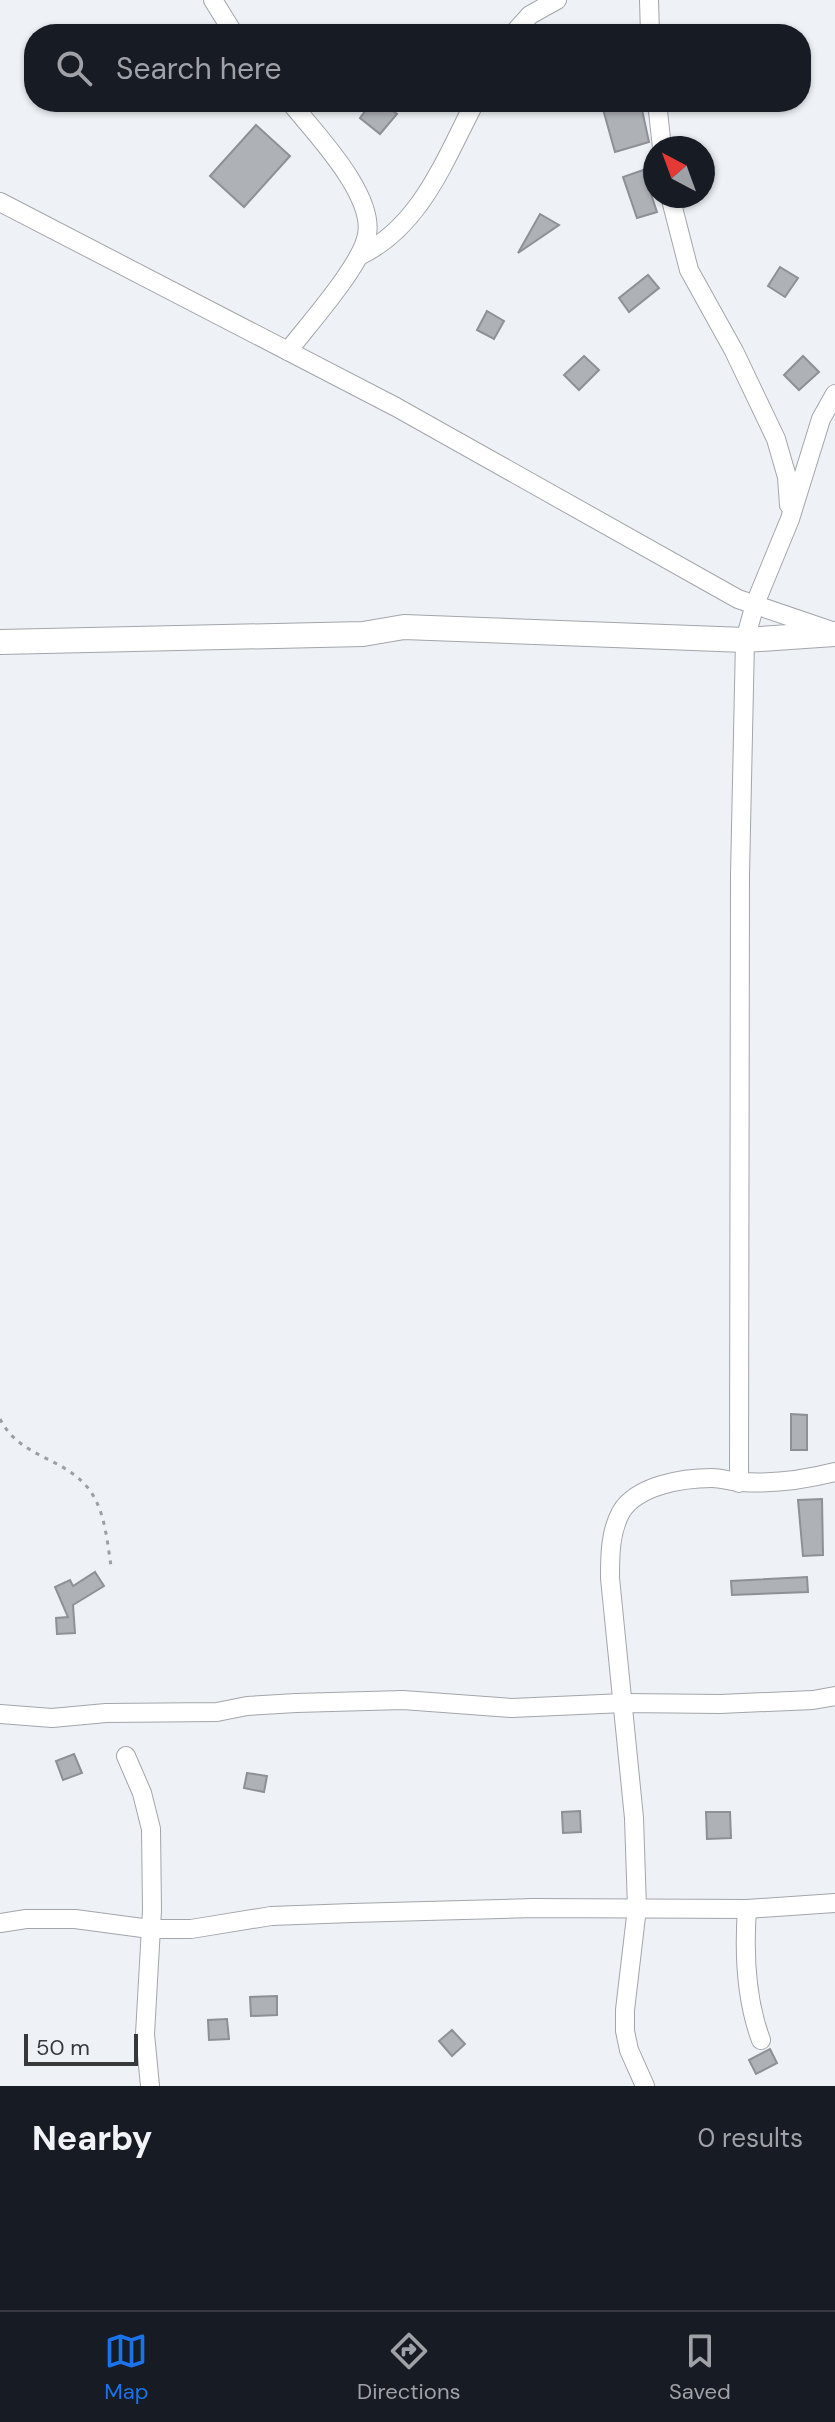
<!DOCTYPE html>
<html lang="en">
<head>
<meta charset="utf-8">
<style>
	:root { --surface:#171b24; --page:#20242c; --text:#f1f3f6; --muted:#9ea1a6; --line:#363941; --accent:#1a73e8 }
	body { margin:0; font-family:"DM Sans",sans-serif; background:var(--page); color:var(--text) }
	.compass { position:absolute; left:643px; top:136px; width:72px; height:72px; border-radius:50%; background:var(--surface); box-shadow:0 2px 6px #0004; rotate:319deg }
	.scale { position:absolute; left:24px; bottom:20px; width:114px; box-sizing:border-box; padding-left:8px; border:4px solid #37383a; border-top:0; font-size:22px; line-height:28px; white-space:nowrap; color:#37383a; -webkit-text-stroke:6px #eef2f6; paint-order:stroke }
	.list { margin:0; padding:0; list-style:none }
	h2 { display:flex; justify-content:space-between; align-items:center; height:104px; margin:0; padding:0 32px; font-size:34px }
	h2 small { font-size:26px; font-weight:400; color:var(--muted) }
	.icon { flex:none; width:44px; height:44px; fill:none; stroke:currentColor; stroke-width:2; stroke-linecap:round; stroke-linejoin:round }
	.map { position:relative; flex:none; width:835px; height:2086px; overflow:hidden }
	.search { position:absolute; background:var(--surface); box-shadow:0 2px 6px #0004; left:24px; right:24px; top:24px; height:88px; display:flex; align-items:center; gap:20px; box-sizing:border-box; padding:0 28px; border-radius:32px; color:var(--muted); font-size:30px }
	.sheet { height:224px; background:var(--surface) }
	nav { display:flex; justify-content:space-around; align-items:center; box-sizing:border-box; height:112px; border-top:2px solid var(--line); background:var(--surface); font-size:22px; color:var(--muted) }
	nav a { display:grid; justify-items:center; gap:4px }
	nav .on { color:var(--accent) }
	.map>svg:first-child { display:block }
</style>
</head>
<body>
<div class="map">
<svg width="835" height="2086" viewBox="0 0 835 2086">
	<rect width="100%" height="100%" fill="#eef2f6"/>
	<g fill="#aeb1b6" stroke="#8d9095" stroke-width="2">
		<polygon points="372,102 381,102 397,114 380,134 360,118"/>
		<polygon points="601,102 632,102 633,108 641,105 649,142 615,152"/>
		<polygon points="256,125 290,156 244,207 210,176"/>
		<polygon points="643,170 657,212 637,218 623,177"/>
		<polygon points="540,214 559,225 518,253"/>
		<polygon points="780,267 798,278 785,297 768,286"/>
		<polygon points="648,275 659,288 629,312 619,298"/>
		<polygon points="487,311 504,321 494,339 477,330"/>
		<polygon points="584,356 599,370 579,390 564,375"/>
		<polygon points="803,356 819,372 799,390 784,375"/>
		<polygon points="791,1414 807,1415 807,1450 791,1450"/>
		<polygon points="822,1499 823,1555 803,1556 798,1500"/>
		<polygon points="95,1572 104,1586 73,1605 75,1633 57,1634 56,1618 68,1617 55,1587 70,1580 73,1586"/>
		<polygon points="807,1577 808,1592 732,1595 731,1581"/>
		<polygon points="74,1754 82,1773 63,1780 56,1761"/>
		<polygon points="247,1773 267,1776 264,1792 244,1788"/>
		<polygon points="580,1811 581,1832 563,1833 562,1812"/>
		<polygon points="706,1812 730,1812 731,1838 707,1839"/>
		<polygon points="277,1996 277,2015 251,2016 250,1997"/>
		<polygon points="227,2019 229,2039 209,2040 208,2020"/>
		<polygon points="452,2030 465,2044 452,2056 439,2041"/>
		<polygon points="770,2049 777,2063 756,2074 749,2060"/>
	</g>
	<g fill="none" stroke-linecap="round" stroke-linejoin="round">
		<defs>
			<g id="street">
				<polyline points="213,0 234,34"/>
				<polyline points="649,0 650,34"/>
				<polyline points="513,34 530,15 557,0"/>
				<polyline points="657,102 662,148"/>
				<polyline points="670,196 689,270 734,351 776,439 787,477 789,505"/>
				<polyline points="0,202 396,407 738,599 832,631"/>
				<path d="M359,256C421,227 445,159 475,102"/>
				<path d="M288,351C308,325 358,269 366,239C379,198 314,132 290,102"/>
				<polyline points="739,1483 740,875 745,640 755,604 790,519 821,419 835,394"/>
				<polyline points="0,1714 52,1718 106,1713 217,1712 247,1706 296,1703 403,1700 512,1708 624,1703 720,1704 813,1700 835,1696"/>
				<polyline points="126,1756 142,1793 151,1829 152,1910 145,2034 150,2086"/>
				<path d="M747,1909C744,1951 746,2000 761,2040"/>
				<polyline points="0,1923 26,1919 75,1919 150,1929 191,1929 271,1916 352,1913 533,1908 747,1909 835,1903"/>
				<path d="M645,2086L629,2050L625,2031V2010L637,1908L634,1818L610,1578C610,1556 610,1532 621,1512C637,1485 684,1478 712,1478C722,1478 732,1482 742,1482C774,1484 804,1480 835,1472"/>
			</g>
			<polyline id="secondary" points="0,642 363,634 404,627 745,640 835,634"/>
		</defs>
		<use href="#street" stroke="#a2a5a9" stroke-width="20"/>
		<use href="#secondary" stroke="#a2a5a9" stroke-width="26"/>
		<path stroke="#9c9ea1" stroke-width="3" stroke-dasharray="4 6" stroke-linecap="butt" d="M0,1419C20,1458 62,1456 88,1488C105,1509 107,1541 111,1566"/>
		<use href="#street" stroke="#fff" stroke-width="18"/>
		<use href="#secondary" stroke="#fff" stroke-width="24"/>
	</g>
</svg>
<svg class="compass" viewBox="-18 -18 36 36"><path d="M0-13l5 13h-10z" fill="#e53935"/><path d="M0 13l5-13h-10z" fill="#9ea1a6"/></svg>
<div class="scale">50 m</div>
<div class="search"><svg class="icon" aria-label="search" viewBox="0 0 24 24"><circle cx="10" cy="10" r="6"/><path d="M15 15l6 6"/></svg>Search here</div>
</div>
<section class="sheet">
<h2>Nearby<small>0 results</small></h2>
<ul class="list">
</ul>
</section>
<nav>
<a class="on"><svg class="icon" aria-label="map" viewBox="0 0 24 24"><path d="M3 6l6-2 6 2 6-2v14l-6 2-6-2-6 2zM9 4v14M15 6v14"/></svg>Map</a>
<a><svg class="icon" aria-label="directions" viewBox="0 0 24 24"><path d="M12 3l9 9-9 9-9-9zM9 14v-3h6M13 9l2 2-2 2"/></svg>Directions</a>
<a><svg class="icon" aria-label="saved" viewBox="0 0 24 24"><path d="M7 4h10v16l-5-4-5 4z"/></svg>Saved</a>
</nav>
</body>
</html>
